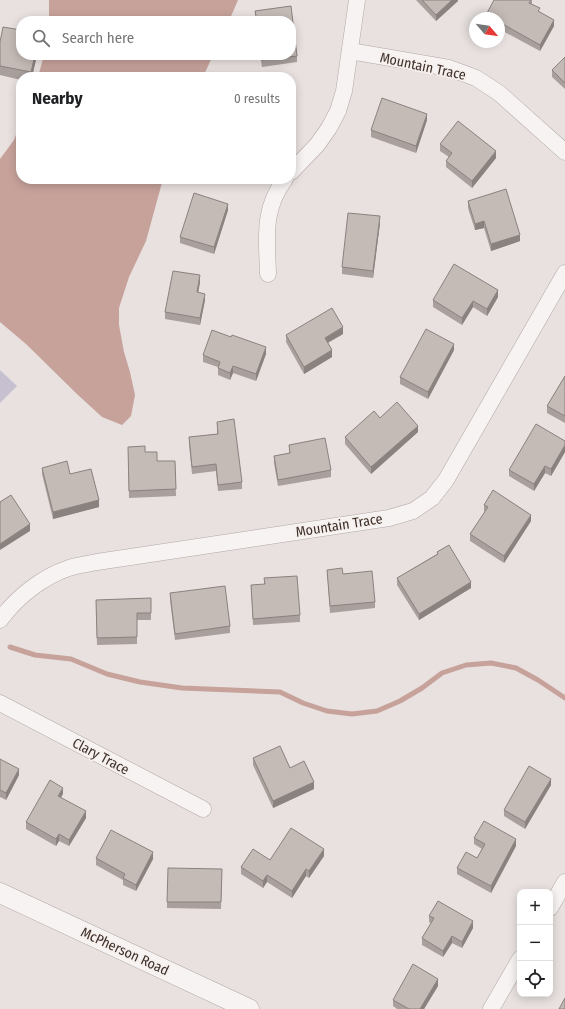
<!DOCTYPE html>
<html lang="en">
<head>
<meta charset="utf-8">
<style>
	:root { --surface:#fff; --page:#f2f2f2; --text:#202124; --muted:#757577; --line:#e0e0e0 }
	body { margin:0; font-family:"Fira Sans Condensed",sans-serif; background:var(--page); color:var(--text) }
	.controls { position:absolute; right:12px; bottom:12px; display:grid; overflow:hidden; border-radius:8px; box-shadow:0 2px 10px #0003 }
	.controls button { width:36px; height:36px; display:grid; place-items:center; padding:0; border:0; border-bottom:1px solid var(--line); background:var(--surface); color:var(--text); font:20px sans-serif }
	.compass { position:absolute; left:469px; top:12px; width:36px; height:36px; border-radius:50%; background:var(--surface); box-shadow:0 2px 10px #0003; rotate:119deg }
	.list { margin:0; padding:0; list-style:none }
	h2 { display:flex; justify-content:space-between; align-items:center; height:52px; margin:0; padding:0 16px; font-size:17px }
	h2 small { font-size:13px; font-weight:400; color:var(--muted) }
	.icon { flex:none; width:22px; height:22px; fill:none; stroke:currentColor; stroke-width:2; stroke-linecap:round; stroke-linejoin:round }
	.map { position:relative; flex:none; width:565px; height:1009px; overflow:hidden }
	.search { position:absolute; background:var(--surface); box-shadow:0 2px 10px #0003; left:16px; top:16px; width:280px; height:44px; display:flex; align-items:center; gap:10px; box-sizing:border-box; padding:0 14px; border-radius:16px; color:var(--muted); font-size:15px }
	.panel { position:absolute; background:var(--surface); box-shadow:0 2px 10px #0003; left:16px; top:72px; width:280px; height:112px; border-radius:16px }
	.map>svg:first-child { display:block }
</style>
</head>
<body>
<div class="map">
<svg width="565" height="1009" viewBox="0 0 565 1009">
	<rect width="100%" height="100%" fill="#e8e1df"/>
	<polygon fill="#c7c0d1" points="0,370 17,386 0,403"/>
	<g fill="#c7a29b">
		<polygon points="49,0 238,0 229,21 49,21"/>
		<polygon points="44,55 213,55 203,77 38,77"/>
		<polygon points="21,122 21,179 163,179 146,241 129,277 119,308 119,325 124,352 130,372 135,395 131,416 122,425 102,417 78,395 26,344 0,322 0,159 14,140"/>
	</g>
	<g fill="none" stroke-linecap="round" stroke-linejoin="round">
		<polyline stroke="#c7a29b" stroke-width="5" points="10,647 35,655 71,659 107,674 140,682 182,688 280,692 303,703 327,711 352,714 377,711 400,701 422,688 442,673 466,665 491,663 516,668 538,680 565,698"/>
		<defs>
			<g id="minor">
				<polyline points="350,51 449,68 476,78 499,93 565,152"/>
				<polyline points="291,172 317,145 329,128 338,111 344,91 357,0"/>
				<path d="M268,274C267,238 262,210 285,179"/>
				<path d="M0,620C17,597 42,577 69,568C78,565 88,564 97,562L389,518L413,511L432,498L446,480L565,273"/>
				<polyline points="0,703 203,809"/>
				<polyline points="550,908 565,882"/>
				<polyline points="491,1009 520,959"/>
			</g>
			<polyline id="tertiary" points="0,893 249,1009"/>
		</defs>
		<use href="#minor" stroke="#b2a8a4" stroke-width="17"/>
		<use href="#tertiary" stroke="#b2a8a4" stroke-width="21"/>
		<use href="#minor" stroke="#f6f3f2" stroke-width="16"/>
		<use href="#tertiary" stroke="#f6f3f2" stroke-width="20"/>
	</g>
	<g fill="#a9a09d">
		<polygon points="416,0 458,0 458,1 436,21"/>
		<polygon points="532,0 532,4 554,26 540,51 499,29 499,18 486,18 486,15"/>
		<polygon points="291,6 297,56 297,62 262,67 260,55 291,55 291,21 256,21 255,11"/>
		<polygon points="0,42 21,55 37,55 32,77 21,77 21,80 0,75"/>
		<polygon points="565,57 565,89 552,77 552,70"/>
		<polygon points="427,120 416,153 371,137 371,130"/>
		<polygon points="440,144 496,158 472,188 446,167 446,161 449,157 440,151"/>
		<polygon points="468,201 520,241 491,251 484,228 475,230 468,208"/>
		<polygon points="228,210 214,254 180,243 180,237"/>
		<polygon points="380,223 373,278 342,274 342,267"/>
		<polygon points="200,282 198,293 205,300 200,325 165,319 165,312"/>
		<polygon points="498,297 487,316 473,307 462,325 433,307 433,300"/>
		<polygon points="343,334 328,343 332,357 304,374 286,342 286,335"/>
		<polygon points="454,350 428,399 400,384 400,377"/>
		<polygon points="266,354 256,381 233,373 230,380 218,375 218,367 203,362 203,355"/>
		<polygon points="565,376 565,423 547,413 547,406"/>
		<polygon points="380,418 418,432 371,474 345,444 345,437"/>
		<polygon points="217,422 242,482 242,489 218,491 216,471 192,474 189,444 189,437 217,434"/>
		<polygon points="565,441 565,452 551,476 545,473 534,491 509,476 509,470"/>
		<polygon points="289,445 331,470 331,477 278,486 274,463 274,456 289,453"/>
		<polygon points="145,452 157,461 175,461 176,496 129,498 128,453"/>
		<polygon points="42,468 70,474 99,507 53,519 42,474"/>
		<polygon points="484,505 531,521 504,563 470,541 470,534 485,512 484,511"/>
		<polygon points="437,552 471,588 419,620 397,585 397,578 437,554"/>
		<polygon points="327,570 375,602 375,608 330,613"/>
		<polygon points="264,578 300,615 300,622 253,625 251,585 264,585"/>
		<polygon points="170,593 230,626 230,633 175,640 170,600"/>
		<polygon points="151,598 151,620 137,620 137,644 97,645 96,600"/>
		<polygon points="253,758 290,768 314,789 273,808 253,765"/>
		<polygon points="0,759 19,775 6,800 0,797"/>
		<polygon points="551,785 525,829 504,816 504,810"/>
		<polygon points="63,794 61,797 86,818 69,846 59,841 56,846 26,829 26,822"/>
		<polygon points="474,838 516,846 491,893 457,874 457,868 477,858 482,849 474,844"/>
		<polygon points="324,856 309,878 306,876 292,898 267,882 263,888 241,874 241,867 270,860"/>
		<polygon points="96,858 153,859 136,891 123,885 123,880 96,865"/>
		<polygon points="222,869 221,909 167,908 167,902"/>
		<polygon points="429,916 473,928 462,948 452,943 443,957 422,945 422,938 431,923 429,922"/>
		<polygon points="438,986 424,1009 397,1009 393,1006 393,1000"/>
	</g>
	<g fill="#89827f">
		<polygon points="452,0 458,0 458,1 436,21 436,15"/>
		<polygon points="554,20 554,26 540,51 540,45"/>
		<polygon points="35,55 37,55 32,77 31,77 31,72"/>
		<polygon points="427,114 427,120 416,153 416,146"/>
		<polygon points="496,151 496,158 472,188 472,181"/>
		<polygon points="228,204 228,210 214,254 214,247"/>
		<polygon points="380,216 380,223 373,278 373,271"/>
		<polygon points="484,221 484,228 475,230 475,224"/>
		<polygon points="520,235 520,241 491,251 491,244"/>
		<polygon points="200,275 200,282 197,299 197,292"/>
		<polygon points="498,290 498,297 487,316 487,309"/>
		<polygon points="205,294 205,300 200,325 200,318"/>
		<polygon points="473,301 473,307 462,325 462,318"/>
		<polygon points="343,327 343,334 325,344 325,338"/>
		<polygon points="454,344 454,350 428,399 428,392"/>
		<polygon points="266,347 266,354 256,381 256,374"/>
		<polygon points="332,350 332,357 304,374 304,367"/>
		<polygon points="233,366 233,373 230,380 230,373"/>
		<polygon points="418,426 418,432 371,474 371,467"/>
		<polygon points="565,445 565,452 551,476 551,469"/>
		<polygon points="545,466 545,473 534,491 534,484"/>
		<polygon points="99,500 99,507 53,519 53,512"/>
		<polygon points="531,515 531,521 504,563 504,556"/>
		<polygon points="30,524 30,531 0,550 0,544"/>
		<polygon points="471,582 471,588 419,620 419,614"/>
		<polygon points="19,769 19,775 6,800 6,793"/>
		<polygon points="551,779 551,785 525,829 525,822"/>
		<polygon points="314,782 314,789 273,808 273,801"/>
		<polygon points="63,788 63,794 58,802 58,796"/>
		<polygon points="86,811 86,818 69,846 69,840"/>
		<polygon points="59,834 59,841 56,846 56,839"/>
		<polygon points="516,839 516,846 491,893 491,886"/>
		<polygon points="324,849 324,856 309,878 309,871"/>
		<polygon points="153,852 153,859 136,891 136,885"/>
		<polygon points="306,869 306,876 292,898 292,891"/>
		<polygon points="267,875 267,882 263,888 263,881"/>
		<polygon points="473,921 473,928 462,948 462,942"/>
		<polygon points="452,936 452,943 443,957 443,951"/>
		<polygon points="438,979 438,986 424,1009 420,1009"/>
	</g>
	<g fill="#c4bab6" stroke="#89827f">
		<polygon points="422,0 452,0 436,15"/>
		<polygon points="494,0 531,0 529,3 540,8 538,11 554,20 540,45 499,22 499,18 491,18 486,15"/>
		<polygon points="291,6 297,56 262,60 261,55 291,55 291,21 257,21 255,11"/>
		<polygon points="3,27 21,30 21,55 35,55 31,72 0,66 0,42"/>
		<polygon points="565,57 565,83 552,70"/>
		<polygon points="382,98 427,114 416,146 371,130"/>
		<polygon points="458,121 496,151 472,181 446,161 452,153 440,144"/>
		<polygon points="506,189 520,235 491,244 484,221 475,224 468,201"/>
		<polygon points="194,193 228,204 214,247 180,237"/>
		<polygon points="348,213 380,216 373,271 342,267"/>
		<polygon points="454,264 498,290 487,309 473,301 462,318 433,300"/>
		<polygon points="173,271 200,275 197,292 205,294 200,318 165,312"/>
		<polygon points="332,308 343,327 325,338 332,350 304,367 286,335"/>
		<polygon points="426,329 454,344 428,392 400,377"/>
		<polygon points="212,330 231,337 232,335 266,347 256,374 233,366 230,373 218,368 220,362 203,355"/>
		<polygon points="565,376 565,416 547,406"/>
		<polygon points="397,402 418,426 371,467 345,437 374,411 380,418"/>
		<polygon points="234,419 242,482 218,485 216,464 192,467 189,437 218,434 217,422"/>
		<polygon points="536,424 565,441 565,445 551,469 545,466 534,484 509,470"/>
		<polygon points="325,438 331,470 278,480 274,456 290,453 289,445"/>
		<polygon points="145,446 145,452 157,452 157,461 175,461 176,489 129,491 128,447"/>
		<polygon points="67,461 70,474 91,469 99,500 53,512 42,468"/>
		<polygon points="493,490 531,515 504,556 470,534 488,507 484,505"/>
		<polygon points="11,495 30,524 0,544 0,502"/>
		<polygon points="449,545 471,582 419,614 397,578 438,554 437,552"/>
		<polygon points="342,568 343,574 372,571 375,602 330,606 327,570"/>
		<polygon points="297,576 300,615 253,619 251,585 265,584 264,578"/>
		<polygon points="225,586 230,626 175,634 170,593"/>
		<polygon points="151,598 151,613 137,613 137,637 97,638 96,600"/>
		<polygon points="280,746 290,768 304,761 314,782 273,801 253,758"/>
		<polygon points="0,759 19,769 6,793 0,790"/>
		<polygon points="529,766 551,779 525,822 504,810"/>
		<polygon points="50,780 63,788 58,796 86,811 69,840 59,834 56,839 26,822"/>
		<polygon points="484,821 516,839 491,886 457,868 466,852 477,858 485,844 474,838"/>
		<polygon points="291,828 324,849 309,871 306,869 292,891 267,875 263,881 241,867 253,849 270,860"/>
		<polygon points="111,830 153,852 136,885 123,878 125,874 96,858"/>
		<polygon points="168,868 222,869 221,902 167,902"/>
		<polygon points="438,901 473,921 462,942 452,936 443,951 422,938 434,918 429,916"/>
		<polygon points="413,964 438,979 420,1009 409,1009 393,1000"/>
		<polygon points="565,998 565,1009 559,1009"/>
	</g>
	<g text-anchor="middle" stroke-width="3.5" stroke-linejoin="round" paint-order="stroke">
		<g font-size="14" fill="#3e2f28" stroke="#f5f0ee">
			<text transform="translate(423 66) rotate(12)" y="5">Mountain Trace</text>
			<text transform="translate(339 525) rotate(-9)" y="5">Mountain Trace</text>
			<text transform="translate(101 756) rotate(28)" y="5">Clary Trace</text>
			<text transform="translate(125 951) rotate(25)" y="5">McPherson Road</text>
		</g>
	</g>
</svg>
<div class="controls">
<button>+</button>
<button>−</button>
<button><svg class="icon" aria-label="locate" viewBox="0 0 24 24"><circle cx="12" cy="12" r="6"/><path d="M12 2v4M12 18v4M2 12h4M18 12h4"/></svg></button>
</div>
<svg class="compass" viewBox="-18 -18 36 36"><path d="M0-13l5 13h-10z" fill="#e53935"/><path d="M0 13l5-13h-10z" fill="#757577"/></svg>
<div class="search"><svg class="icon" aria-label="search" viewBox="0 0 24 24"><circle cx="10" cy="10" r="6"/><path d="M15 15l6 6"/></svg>Search here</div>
<section class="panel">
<h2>Nearby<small>0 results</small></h2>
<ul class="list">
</ul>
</section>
</div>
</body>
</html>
